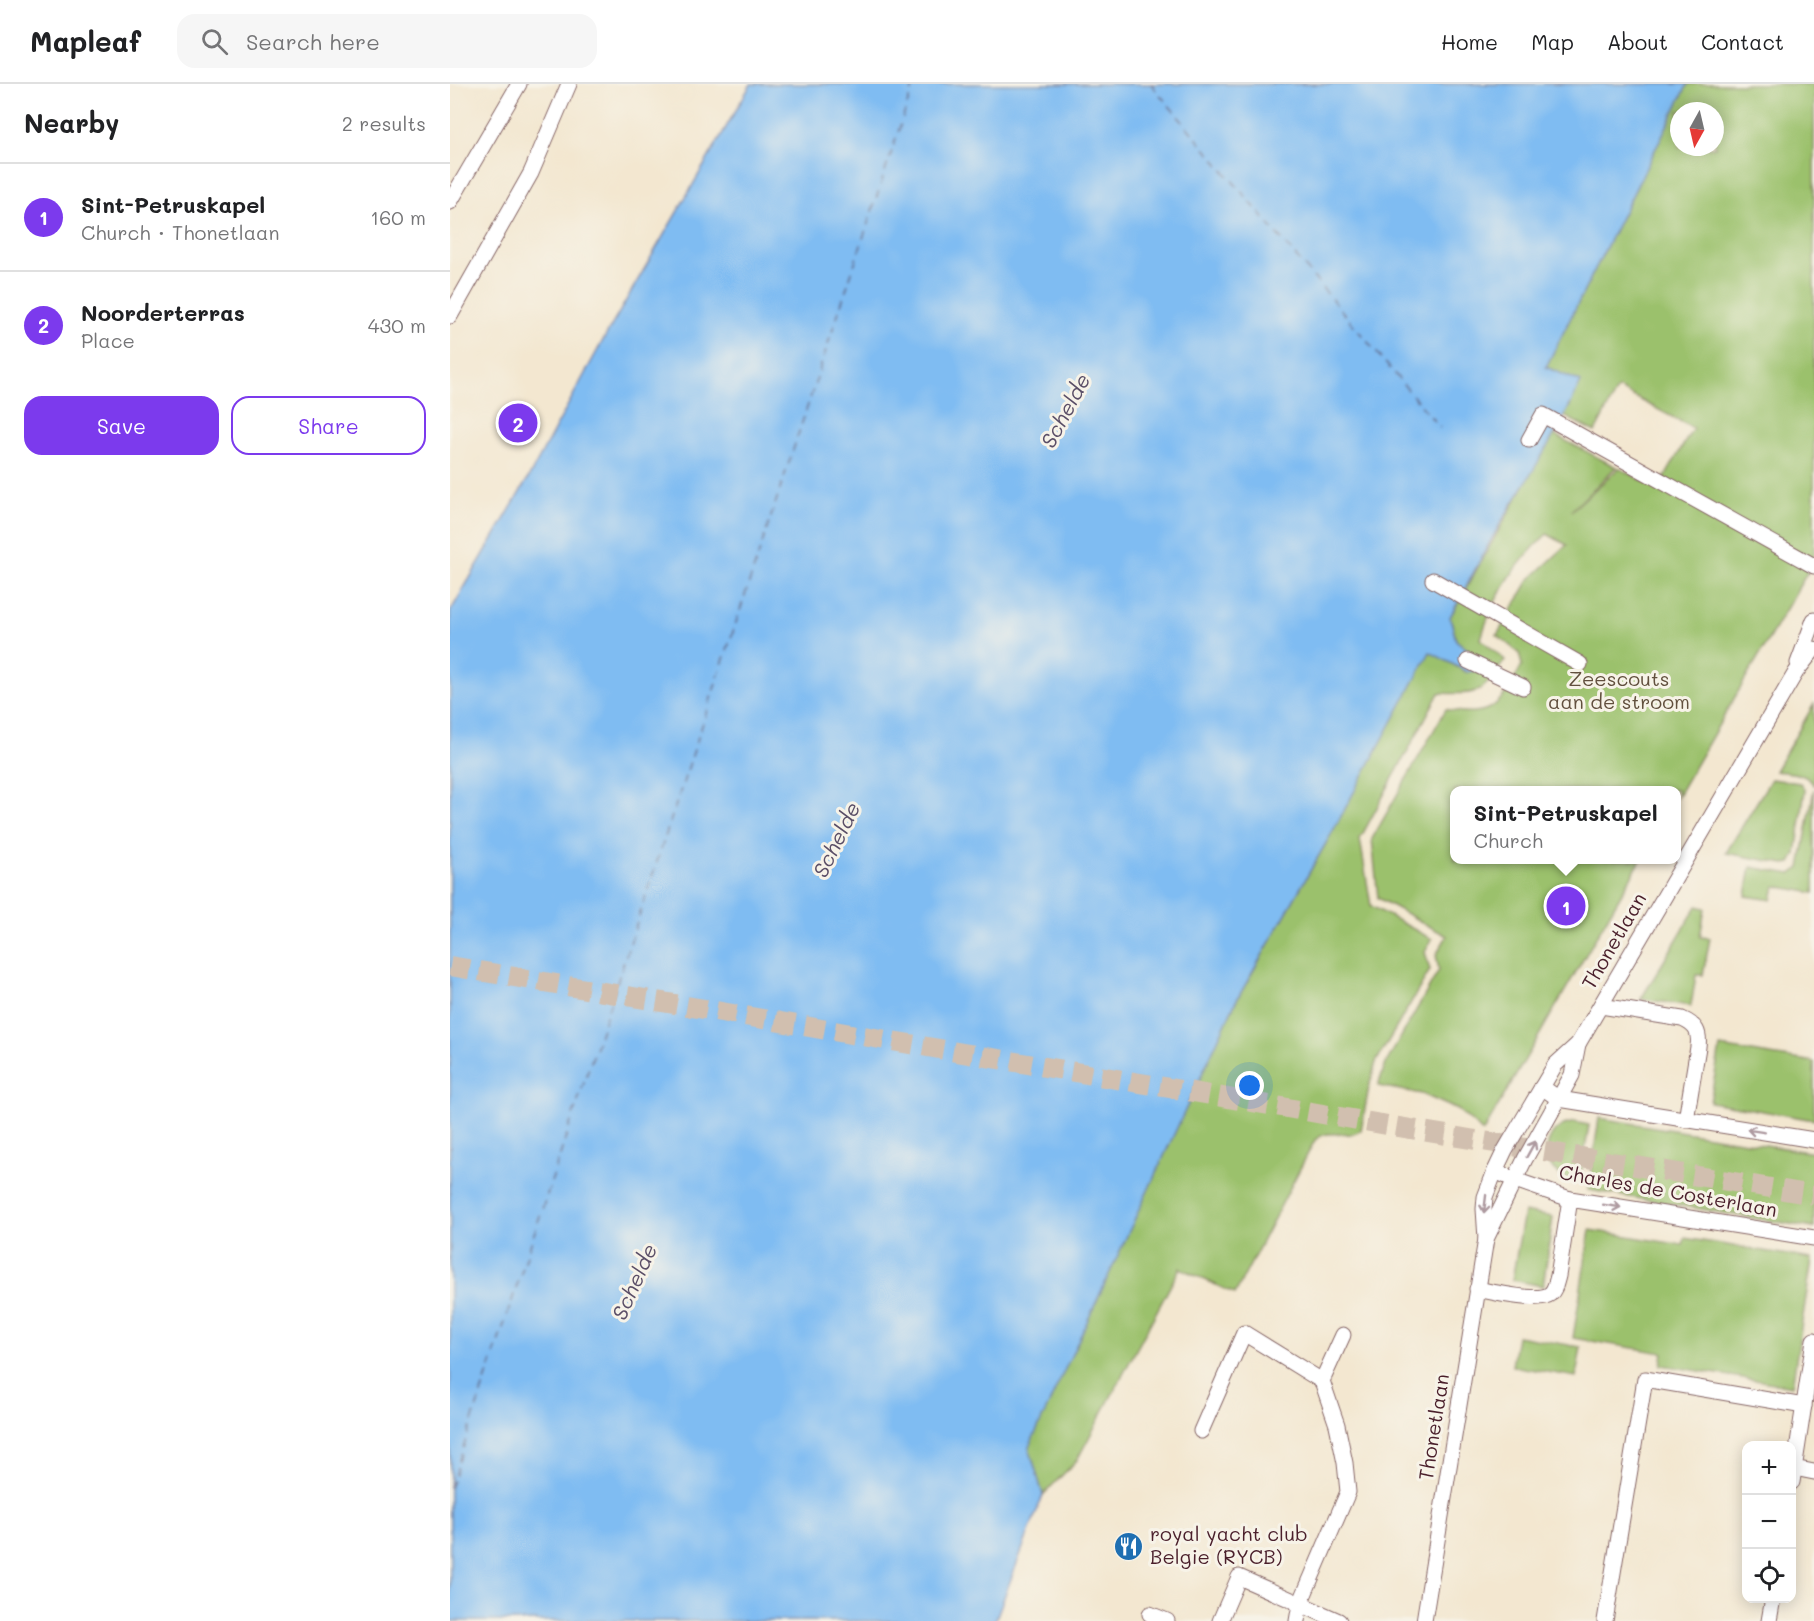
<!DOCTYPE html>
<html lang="en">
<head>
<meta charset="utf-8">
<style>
	:root { --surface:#fff; --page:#f6f6f6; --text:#202124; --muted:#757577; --line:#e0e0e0; --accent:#7c3aed }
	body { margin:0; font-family:Mali,sans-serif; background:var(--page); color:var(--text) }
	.controls { position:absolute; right:18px; bottom:18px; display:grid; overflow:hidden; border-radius:12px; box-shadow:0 3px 15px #0003 }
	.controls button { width:54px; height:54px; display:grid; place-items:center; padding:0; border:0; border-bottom:2px solid var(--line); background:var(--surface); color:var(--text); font:30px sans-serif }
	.compass { position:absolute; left:1220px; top:18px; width:54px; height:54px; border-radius:50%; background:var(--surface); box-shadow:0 3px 15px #0003; rotate:188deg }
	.you { position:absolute; left:800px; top:1002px; width:21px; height:21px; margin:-15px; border:4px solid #fff; border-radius:50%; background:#1a73e8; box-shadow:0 0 0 9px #1a73e833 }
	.badge { display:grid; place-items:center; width:39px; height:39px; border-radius:50%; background:var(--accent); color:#fff; font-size:20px; font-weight:700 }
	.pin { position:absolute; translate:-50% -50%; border:3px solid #fff; box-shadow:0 2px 6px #0006 }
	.popup { position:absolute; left:1000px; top:702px; width:231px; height:78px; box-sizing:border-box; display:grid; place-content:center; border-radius:12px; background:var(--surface); filter:drop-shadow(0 2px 4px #0005); font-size:20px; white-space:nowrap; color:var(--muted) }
	.popup b { font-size:22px; color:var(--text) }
	.popup::after { content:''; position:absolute; left:50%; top:100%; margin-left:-12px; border:12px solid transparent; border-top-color:var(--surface) }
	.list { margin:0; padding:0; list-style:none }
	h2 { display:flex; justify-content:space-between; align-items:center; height:78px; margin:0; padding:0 24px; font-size:26px }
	h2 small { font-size:20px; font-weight:400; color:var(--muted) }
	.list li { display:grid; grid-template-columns:39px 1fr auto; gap:18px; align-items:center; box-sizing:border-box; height:108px; padding:0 24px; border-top:2px solid var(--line) }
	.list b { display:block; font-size:22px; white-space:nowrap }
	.list p { margin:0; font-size:20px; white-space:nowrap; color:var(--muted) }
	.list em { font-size:20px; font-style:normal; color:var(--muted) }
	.actions { display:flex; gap:12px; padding:18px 24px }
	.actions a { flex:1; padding:14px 0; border:2px solid var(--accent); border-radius:18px; text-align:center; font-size:21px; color:var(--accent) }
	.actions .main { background:var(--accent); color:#fff }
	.icon { flex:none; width:33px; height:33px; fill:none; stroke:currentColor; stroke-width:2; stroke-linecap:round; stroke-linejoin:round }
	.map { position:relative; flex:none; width:1364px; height:1537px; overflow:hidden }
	header { display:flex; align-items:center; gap:36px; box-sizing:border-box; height:84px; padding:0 30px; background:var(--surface); border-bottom:2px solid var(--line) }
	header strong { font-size:28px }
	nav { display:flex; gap:33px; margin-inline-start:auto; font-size:21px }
	.search { width:420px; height:54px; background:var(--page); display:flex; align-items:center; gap:15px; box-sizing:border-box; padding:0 21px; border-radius:18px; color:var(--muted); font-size:22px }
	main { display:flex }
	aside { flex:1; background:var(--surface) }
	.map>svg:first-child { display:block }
</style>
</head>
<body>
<header>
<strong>Mapleaf</strong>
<div class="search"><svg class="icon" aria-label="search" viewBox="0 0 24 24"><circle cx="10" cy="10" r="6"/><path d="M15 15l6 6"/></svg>Search here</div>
<nav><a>Home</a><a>Map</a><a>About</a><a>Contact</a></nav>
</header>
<main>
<aside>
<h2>Nearby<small>2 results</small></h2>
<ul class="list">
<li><span class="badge">1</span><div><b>Sint-Petruskapel</b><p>Church · Thonetlaan</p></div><em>160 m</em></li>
<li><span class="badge">2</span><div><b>Noorderterras</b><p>Place</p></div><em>430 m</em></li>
</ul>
<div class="actions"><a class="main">Save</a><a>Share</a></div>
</aside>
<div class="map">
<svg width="1364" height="1537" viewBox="0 0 1364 1537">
	<rect width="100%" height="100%" fill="#f7f3e8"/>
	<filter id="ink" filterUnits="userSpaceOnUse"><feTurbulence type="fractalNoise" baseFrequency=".0167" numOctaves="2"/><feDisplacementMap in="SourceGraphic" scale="12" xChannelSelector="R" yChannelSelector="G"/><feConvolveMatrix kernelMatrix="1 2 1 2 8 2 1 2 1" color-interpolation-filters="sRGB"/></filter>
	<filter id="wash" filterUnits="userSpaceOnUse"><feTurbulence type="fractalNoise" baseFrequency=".008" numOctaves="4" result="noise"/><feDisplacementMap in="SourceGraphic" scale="24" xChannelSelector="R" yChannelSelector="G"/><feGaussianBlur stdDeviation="1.35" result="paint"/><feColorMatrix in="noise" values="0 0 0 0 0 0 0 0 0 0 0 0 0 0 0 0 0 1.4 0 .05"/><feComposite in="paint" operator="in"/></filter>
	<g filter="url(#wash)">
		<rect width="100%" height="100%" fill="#f3e7d0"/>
		<g fill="#9bc16c" stroke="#72704c" stroke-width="1.5" fill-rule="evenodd">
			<path d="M1238,0H1364V477L1227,713V706H1005V776H1191L1033,1048L1008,1026L972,1010L928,1002L935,981L989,886L986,871L997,852L928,814L922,755L996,625C1042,636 1052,619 1072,581L1069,569L1047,551L1079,496L1117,461L1097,450C1066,479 1042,514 1031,555L1055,576C1031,610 1030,611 989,609L910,755L921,822L982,855L975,868L980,886L926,978L919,1003L911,1046C897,1057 881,1042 865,1056L785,1210L730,1184L627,1376L593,1411L578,1363L785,919L884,745L980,567L1016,588L1039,583L1006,556L1000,533L1103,350L1166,383L1121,427L1169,384L1208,405L1243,344L1168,304L1145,348L1114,332L1121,320L1096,283ZM1229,27H1265V63H1229Z"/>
			<path d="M1364,620V702C1357,688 1339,689 1325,687Z"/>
			<polygon points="1321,695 1350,699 1355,706 1346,770 1341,779 1335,780 1276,769"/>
			<polygon points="1364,705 1364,809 1325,802 1322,816 1296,812 1301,783 1341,790 1350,784"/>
			<polygon points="1247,822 1255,824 1250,853 1260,854 1253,891 1246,891 1241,922 1191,915"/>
			<polygon points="1270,963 1364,978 1364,1036 1260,1018"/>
			<polygon points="1149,1034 1364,1069 1364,1144 1138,1106"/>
			<path d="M1124,1038L1139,1041L1130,1096C1126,1095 1120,1095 1116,1094C1093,1085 1091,1056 1110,1043C1114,1040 1120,1040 1124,1038Z"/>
			<polygon points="1074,1128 1103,1133 1093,1202 1062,1196"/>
			<polygon points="1140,1146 1233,1161 1235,1154 1362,1175 1342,1302 1211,1281 1213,1269 1123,1254"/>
			<polygon points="1067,1252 1131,1263 1126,1293 1062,1282"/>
		</g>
		<path fill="#7fbcf2" stroke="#646e8e" stroke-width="1.5" d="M301,0H1238L1096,283L1131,298C1111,343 1084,385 1058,427C1037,461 1019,498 1000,533L1006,556L1040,584L1017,588L980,568L884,745L785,919L579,1363L593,1411L545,1537H0V528L80,391L152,258Z"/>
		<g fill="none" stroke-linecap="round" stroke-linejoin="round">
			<g stroke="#5a4e67" stroke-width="1.5" stroke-dasharray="8 6" stroke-linecap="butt">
				<polyline points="701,0 990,344"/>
				<polyline points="0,1404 464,0"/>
			</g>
		</g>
	</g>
	<g filter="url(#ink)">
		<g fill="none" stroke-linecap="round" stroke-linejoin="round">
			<polyline stroke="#d1bfaf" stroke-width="20" stroke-dasharray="20 10" stroke-linecap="butt" points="0,882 1020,1055 1364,1111"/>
			<defs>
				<g id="minor">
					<polyline points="0,118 69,0"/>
					<polyline points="0,232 81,89 119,0"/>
					<polyline points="1079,356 1093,331 1364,482"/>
					<polyline points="983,496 1130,580"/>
					<polyline points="1018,577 1073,603"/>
					<polyline points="1348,579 1364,536"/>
					<path d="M1151,922L1232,935C1246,941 1250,948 1248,963L1236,1036"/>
					<polyline points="1092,1003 1109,1015 1364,1056"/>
					<polyline points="1045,1087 1065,1096 1120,1115 1364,1154"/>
					<polyline points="1036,1155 1075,1075 1122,991 1128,960"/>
					<path d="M1027,1205C1042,1208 1088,1219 1100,1210C1105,1206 1106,1199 1108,1192L1120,1115"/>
					<polyline points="872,1297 893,1251"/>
					<polyline points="751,1347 794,1249 872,1297 887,1341 895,1379 898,1408 850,1520 847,1537"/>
					<polyline points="1344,1384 1364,1388"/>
					<polyline points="1342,1398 1364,1256"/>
					<polyline points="700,1530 717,1537"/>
					<polyline points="770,1537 789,1493 889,1537"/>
					<polyline points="974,1537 1036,1155 1034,1125 1035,1113 1045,1087 1055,1066 1105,981 1128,960 1346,588 1364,565"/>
					<polyline points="1155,1537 1195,1295 1354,1322"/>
					<polyline points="1319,1537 1323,1514"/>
				</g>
			</defs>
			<use href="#minor" stroke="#856565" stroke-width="17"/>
			<use href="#minor" stroke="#fff" stroke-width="15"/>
		</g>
		<defs><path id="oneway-shaft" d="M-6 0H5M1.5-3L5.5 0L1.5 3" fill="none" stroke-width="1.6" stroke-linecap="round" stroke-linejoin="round" transform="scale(1.5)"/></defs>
		<g stroke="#ae9aa0">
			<use href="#oneway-shaft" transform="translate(1306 1047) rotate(-171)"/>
			<use href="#oneway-shaft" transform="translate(1081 1065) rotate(-61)"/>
			<use href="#oneway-shaft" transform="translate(1035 1120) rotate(97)"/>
			<use href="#oneway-shaft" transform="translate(1162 1122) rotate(9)"/>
		</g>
	</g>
	<defs>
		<symbol id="restaurant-disc" viewBox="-11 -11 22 22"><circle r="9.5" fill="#1f6fb2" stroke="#f7f3e8"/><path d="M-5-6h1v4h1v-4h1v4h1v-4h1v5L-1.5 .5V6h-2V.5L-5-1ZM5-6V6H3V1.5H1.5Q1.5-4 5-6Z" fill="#fff"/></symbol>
	</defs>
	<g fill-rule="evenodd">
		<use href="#restaurant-disc" x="662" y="1446" width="33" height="33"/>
	</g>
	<g text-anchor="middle" stroke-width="6" stroke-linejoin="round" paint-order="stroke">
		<g font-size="20" fill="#62503e" stroke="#f7f3e8">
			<text x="1169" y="602">Zeescouts<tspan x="1169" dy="23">aan de stroom</tspan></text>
		</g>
		<g font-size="20" fill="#4a1f2b" stroke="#f7f3e8">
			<text transform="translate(1164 857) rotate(-60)" y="7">Thonetlaan</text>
			<text transform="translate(1218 1107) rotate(10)" y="7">Charles de Costerlaan</text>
			<text transform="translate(984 1343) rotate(-81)" y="7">Thonetlaan</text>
		</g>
		<g font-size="20" fill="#4a1f2b" stroke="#f7f3e8" text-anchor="start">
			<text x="700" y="1457">royal yacht club<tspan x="700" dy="23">Belgie (RYCB)</tspan></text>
		</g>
		<g font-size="21" font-style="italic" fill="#5a4e67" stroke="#f7f3e8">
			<text transform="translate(616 327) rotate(-62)" y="7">Schelde</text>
			<text transform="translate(387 756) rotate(-64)" y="7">Schelde</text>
			<text transform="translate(185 1198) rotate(-66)" y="7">Schelde</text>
		</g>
	</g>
</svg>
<div class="controls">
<button>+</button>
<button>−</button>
<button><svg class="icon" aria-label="locate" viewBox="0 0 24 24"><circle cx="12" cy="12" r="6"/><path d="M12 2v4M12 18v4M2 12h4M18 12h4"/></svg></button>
</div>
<svg class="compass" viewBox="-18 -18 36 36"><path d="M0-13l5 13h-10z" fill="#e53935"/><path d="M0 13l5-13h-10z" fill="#757577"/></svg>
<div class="you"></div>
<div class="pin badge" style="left:1116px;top:822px">1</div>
<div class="popup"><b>Sint-Petruskapel</b>Church</div>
<div class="pin badge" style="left:68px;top:339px">2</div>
</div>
</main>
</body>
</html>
